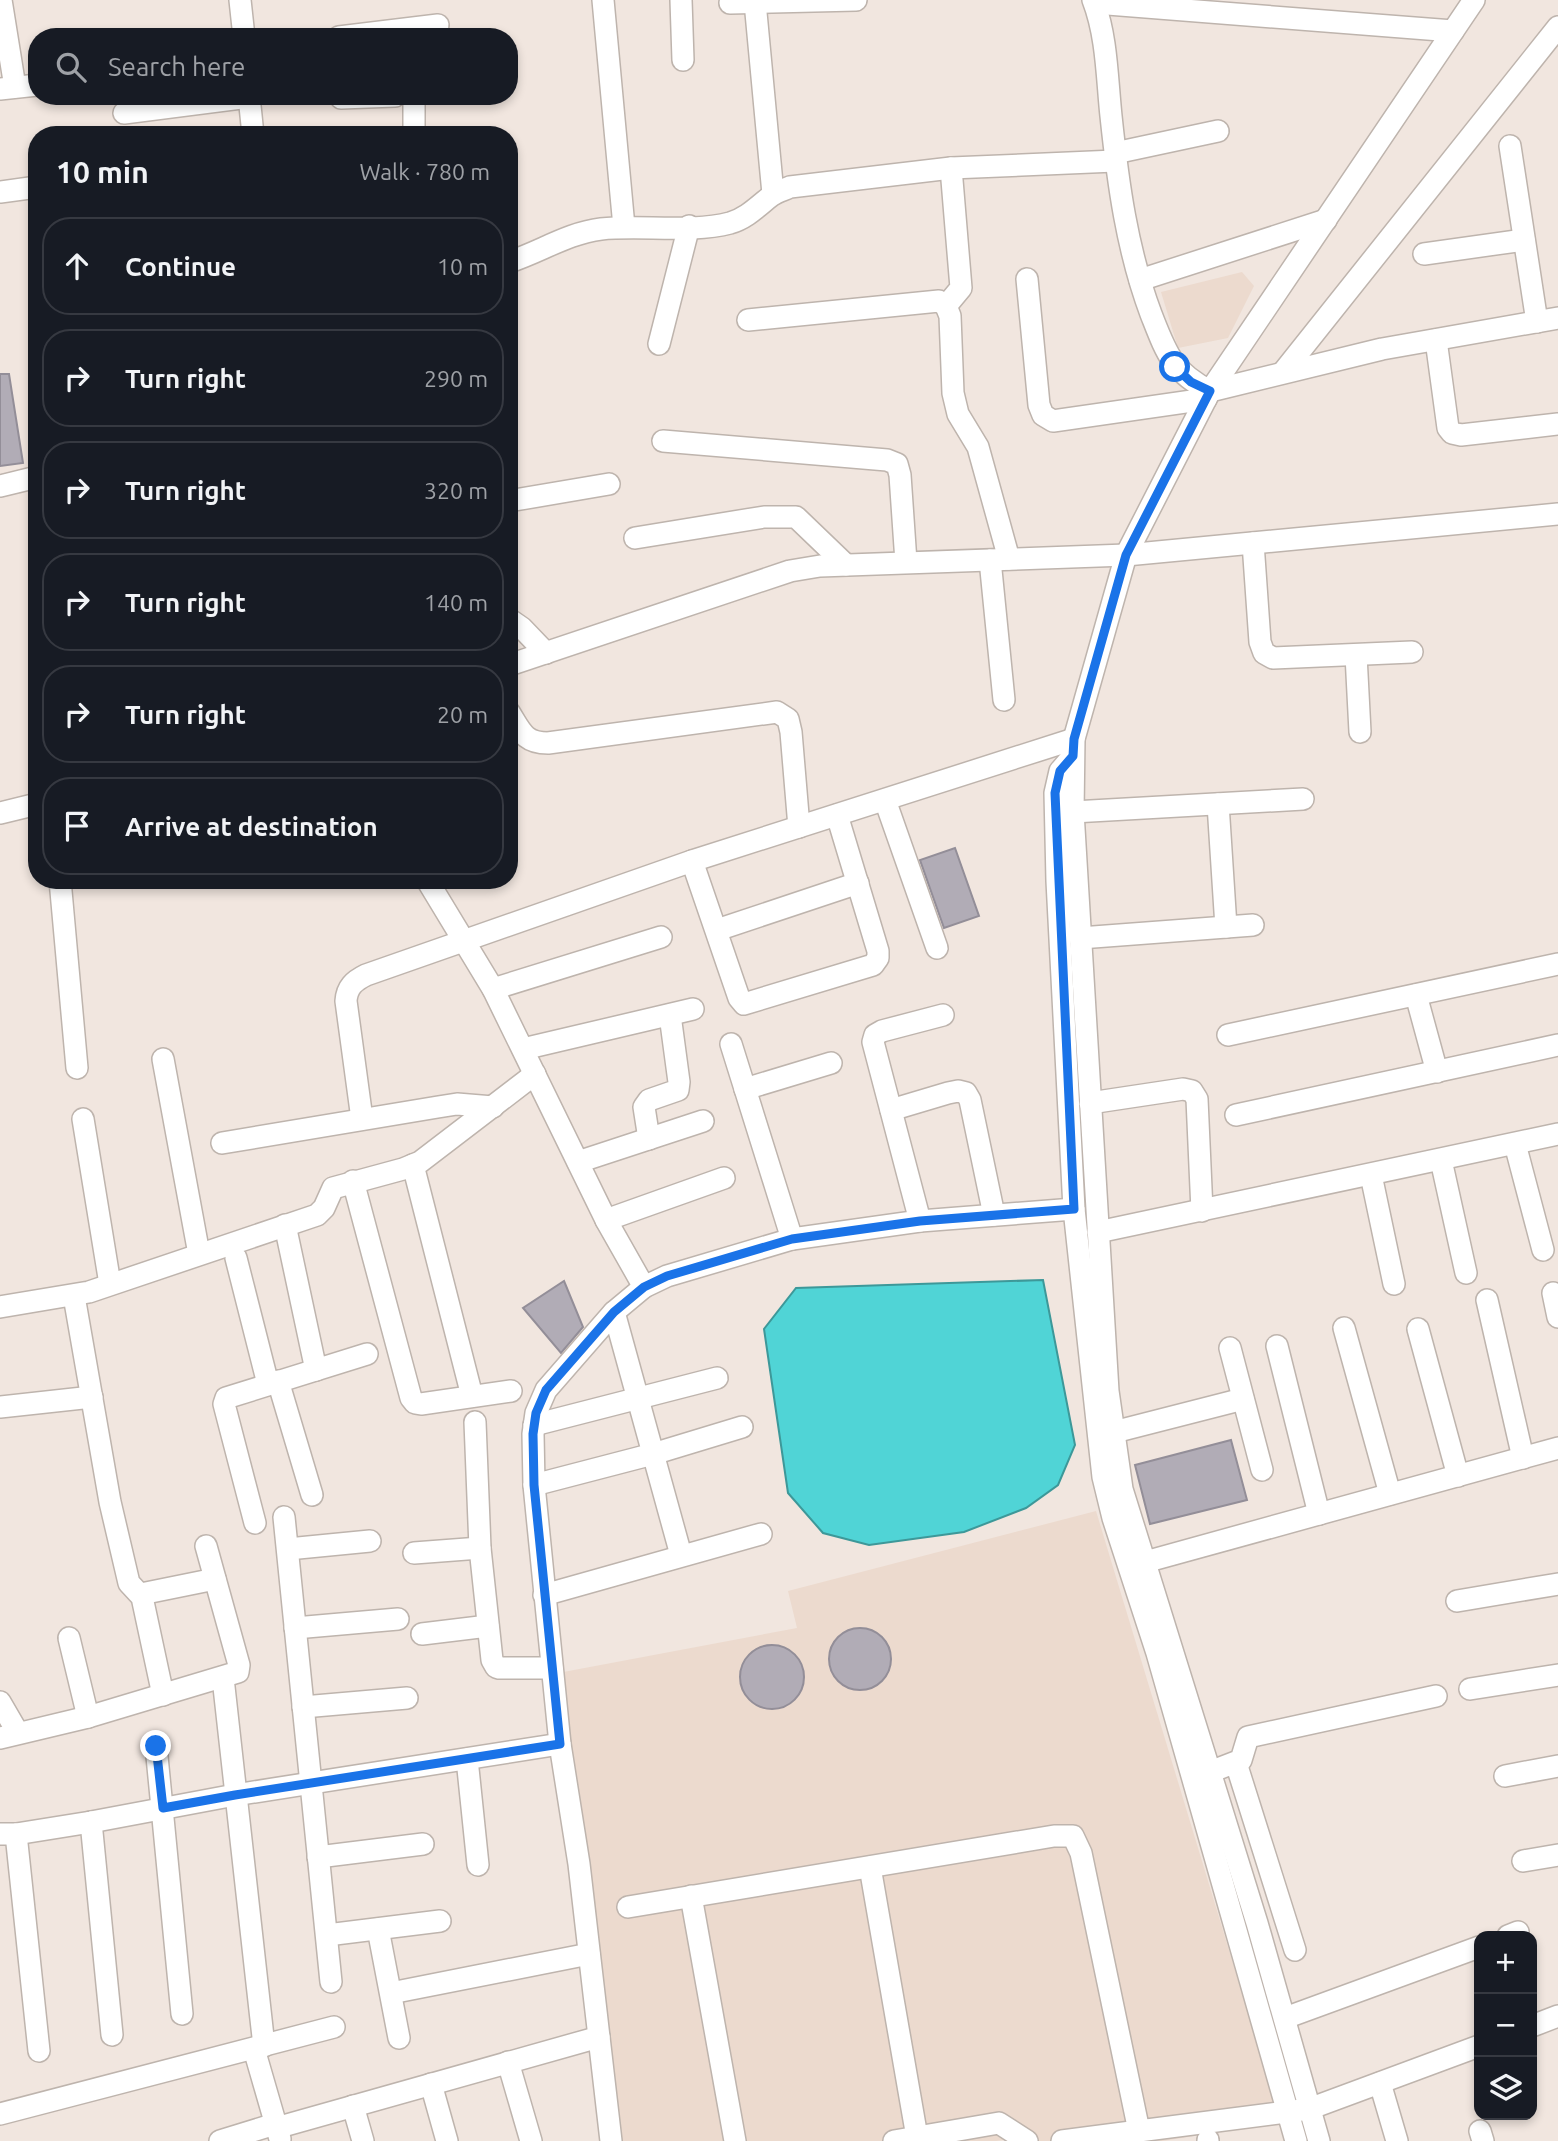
<!DOCTYPE html>
<html lang="en">
<head>
<meta charset="utf-8">
<style>
	:root { --surface:#171b24; --page:#20242c; --text:#f1f3f6; --muted:#9ea1a6; --line:#363941 }
	body { margin:0; font-family:Ubuntu,sans-serif; background:var(--page); color:var(--text) }
	.controls { position:absolute; right:21px; bottom:21px; display:grid; overflow:hidden; border-radius:14px; box-shadow:0 4px 10px #0003 }
	.controls button { width:63px; height:63px; display:grid; place-items:center; padding:0; border:0; border-bottom:2px solid var(--line); background:var(--surface); color:var(--text); font:35px sans-serif }
	.stop { position:absolute; width:21px; height:21px; margin:-16px; border:5px solid #1a73e8; border-radius:50%; background:#fff }
	.stop.end { background:#1a73e8; border-color:#fff; box-shadow:0 2px 7px #0008 }
	.list { margin:0; padding:0; list-style:none }
	h2 { display:flex; justify-content:space-between; align-items:center; height:91px; margin:0; padding:0 28px; font-size:30px }
	h2 small { font-size:23px; font-weight:400; color:var(--muted) }
	.list li { display:grid; grid-template-columns:46px 1fr auto; gap:21px; align-items:center; box-sizing:border-box; height:98px; margin:0 14px 14px; padding:0 14px; border:2px solid var(--line); border-radius:28px }
	.list b { display:block; font-size:26px; white-space:nowrap }
	.list em { font-size:23px; font-style:normal; color:var(--muted) }
	.icon { flex:none; width:38px; height:38px; fill:none; stroke:currentColor; stroke-width:2; stroke-linecap:round; stroke-linejoin:round }
	.map { position:relative; flex:none; width:1558px; height:2141px; overflow:hidden }
	.search { position:absolute; background:var(--surface); box-shadow:0 4px 10px #0003; left:28px; top:28px; width:490px; height:77px; display:flex; align-items:center; gap:18px; box-sizing:border-box; padding:0 24px; border-radius:28px; color:var(--muted); font-size:26px }
	.panel { position:absolute; background:var(--surface); box-shadow:0 4px 10px #0003; left:28px; top:126px; width:490px; height:763px; border-radius:28px }
	.map>svg:first-child { display:block }
</style>
</head>
<body>
<div class="map">
<svg width="1558" height="2141" viewBox="0 0 1558 2141">
	<rect width="100%" height="100%" fill="#f1e6df"/>
	<g fill="#ecdace">
		<polygon points="1242,272 1254,286 1228,338 1178,348 1161,292"/>
		<polygon points="1096,1511 1281,2122 1163,2141 1011,2141 1010,2139 996,2141 622,2141 590,1887 558,1673 797,1628 788,1591"/>
	</g>
	<polygon fill="#50d4d6" stroke="#3d9899" stroke-width="2" points="1043,1280 1075,1445 1058,1485 1026,1508 964,1532 869,1545 823,1533 788,1493 764,1329 796,1288"/>
	<g fill="#b1acb6" stroke="#938e98" stroke-width="2">
		<polygon points="0,374 9,374 23,463 0,466"/>
		<polygon points="955,848 979,916 944,928 920,860"/>
		<polygon points="564,1281 583,1327 561,1353 523,1308"/>
		<polygon points="1231,1440 1247,1500 1150,1524 1135,1465"/>
		<circle cx="860" cy="1659" r="31"/>
		<circle cx="772" cy="1677" r="32"/>
	</g>
	<g fill="none" stroke-linecap="round" stroke-linejoin="round">
		<defs>
			<g id="minor">
				<polyline points="1,0 15,87"/>
				<polyline points="240,0 244,37"/>
				<polyline points="603,0 624,227"/>
				<polyline points="681,0 683,60"/>
				<path d="M1093,0C1107,36 1107,78 1111,116C1118,183 1127,250 1151,314C1166,352 1172,372 1210,391L1382,349L1558,318"/>
				<polyline points="755,2 773,194"/>
				<polyline points="730,3 856,0"/>
				<polyline points="1095,3 1453,31"/>
				<polyline points="339,37 438,25"/>
				<polyline points="0,89 37,85"/>
				<polyline points="249,96 253,135"/>
				<polyline points="410,96 414,101 414,135"/>
				<polyline points="341,98 395,96"/>
				<polyline points="124,113 249,97"/>
				<polyline points="1510,146 1537,322"/>
				<polyline points="1115,153 1218,131"/>
				<polyline points="0,192 37,187"/>
				<polyline points="1424,254 1524,240"/>
				<path d="M509,262C540,252 568,233 601,229C641,225 692,233 730,223C747,218 758,206 771,196C776,192 784,190 790,187L951,168L1115,161"/>
				<polyline points="1027,279 1039,405 1043,415 1053,421 1206,399"/>
				<polyline points="1140,280 1326,220"/>
				<polyline points="946,306 961,288 951,168"/>
				<polyline points="748,320 939,301 946,306 950,316 953,393 958,414 978,447 1009,559"/>
				<polyline points="1436,340 1448,428 1452,433 1461,435 1558,424"/>
				<polyline points="659,344 689,226"/>
				<polyline points="1284,371 1558,27"/>
				<polyline points="663,441 887,460 897,464 900,475 906,562"/>
				<polyline points="0,486 37,477"/>
				<polyline points="509,501 609,484"/>
				<polyline points="635,538 764,517 796,517 846,565"/>
				<polyline points="1253,543 1260,642 1264,653 1273,658 1412,652"/>
				<polyline points="990,560 1004,700"/>
				<polyline points="509,619 522,628 546,653"/>
				<polyline points="1356,655 1360,732"/>
				<polyline points="509,665 790,571 820,566 1126,555 1558,514"/>
				<path d="M509,712C521,731 524,743 548,743L777,712L788,719L791,732L799,827"/>
				<polyline points="1073,756 1060,771 1055,793 1057,881 1074,1209 1103,1477 1113,1518 1157,1653 1296,2141"/>
				<polyline points="885,800 937,948"/>
				<polyline points="1218,804 1226,927"/>
				<polyline points="1073,812 1303,799"/>
				<polyline points="0,813 37,804"/>
				<polyline points="692,861 739,998 744,1004 873,965 878,958 878,951 837,815"/>
				<polyline points="60,880 77,1068"/>
				<polyline points="427,880 493,989 606,1220 644,1287"/>
				<polyline points="717,930 858,883"/>
				<polyline points="1080,938 1253,925"/>
				<polyline points="493,989 661,937"/>
				<polyline points="1416,995 1437,1072"/>
				<polyline points="1228,1035 1558,964"/>
				<polyline points="731,1044 792,1239"/>
				<polyline points="523,1049 693,1009"/>
				<polyline points="163,1059 199,1254"/>
				<polyline points="745,1089 831,1063"/>
				<polyline points="1090,1103 1183,1089 1192,1091 1197,1099 1202,1211"/>
				<polyline points="891,1110 948,1093 958,1091 966,1093 970,1100 994,1215"/>
				<polyline points="1236,1115 1558,1045"/>
				<polyline points="83,1119 110,1284"/>
				<path d="M362,1119L346,1001C347,987 354,981 366,975L692,861L1074,739"/>
				<polyline points="649,1139 644,1107 649,1100 678,1090 679,1082 670,1015"/>
				<polyline points="222,1143 438,1107 457,1104 493,1107"/>
				<polyline points="1515,1144 1543,1250"/>
				<polyline points="1441,1160 1466,1273"/>
				<polyline points="578,1162 703,1121"/>
				<polyline points="413,1165 472,1396"/>
				<polyline points="1371,1175 1394,1284"/>
				<polyline points="353,1181 411,1398 415,1403 421,1404 511,1391"/>
				<polyline points="606,1220 724,1178"/>
				<polyline points="920,1221 873,1042 875,1035 882,1031 943,1015"/>
				<polyline points="285,1225 316,1370"/>
				<polyline points="1098,1232 1558,1134"/>
				<polyline points="236,1258 268,1384"/>
				<polyline points="1553,1293 1558,1317"/>
				<polyline points="74,1296 110,1502 129,1583 142,1597 163,1695"/>
				<polyline points="1487,1300 1523,1458"/>
				<polyline points="0,1307 89,1292 317,1215 324,1208 333,1188 403,1169 420,1162 535,1074"/>
				<polyline points="614,1312 681,1555"/>
				<polyline points="1344,1328 1390,1494"/>
				<polyline points="1418,1329 1458,1476"/>
				<polyline points="1277,1346 1319,1514"/>
				<polyline points="1230,1348 1262,1470"/>
				<polyline points="278,1381 312,1495"/>
				<polyline points="0,1407 92,1397"/>
				<polyline points="475,1422 480,1548 492,1660 496,1667 499,1668 552,1668"/>
				<polyline points="534,1425 717,1378"/>
				<polyline points="1114,1432 1243,1399"/>
				<polyline points="534,1485 653,1454 742,1427"/>
				<polyline points="284,1517 331,1982"/>
				<polyline points="255,1523 224,1404 226,1398 367,1354"/>
				<polyline points="288,1549 370,1541"/>
				<polyline points="414,1553 480,1548"/>
				<polyline points="1145,1562 1558,1448"/>
				<polyline points="141,1594 215,1579"/>
				<polyline points="544,1595 761,1534"/>
				<polyline points="1457,1601 1558,1584"/>
				<polyline points="295,1628 398,1619"/>
				<polyline points="422,1634 488,1626"/>
				<polyline points="69,1638 88,1717"/>
				<polyline points="223,1678 264,2046"/>
				<polyline points="1470,1689 1558,1675"/>
				<polyline points="0,1702 18,1733"/>
				<polyline points="303,1707 407,1698"/>
				<polyline points="0,1738 88,1717 238,1672 239,1665 206,1546"/>
				<polyline points="156,1746 182,2014"/>
				<polyline points="467,1759 478,1865"/>
				<polyline points="1236,1763 1295,1950"/>
				<polyline points="1210,1772 1241,1760 1248,1737 1436,1696"/>
				<polyline points="1505,1776 1558,1766"/>
				<polyline points="91,1822 112,2035"/>
				<polyline points="0,1834 16,1834 91,1822 235,1795 560,1744"/>
				<polyline points="16,1834 39,2051"/>
				<polyline points="318,1857 423,1844"/>
				<polyline points="1523,1861 1558,1855"/>
				<polyline points="870,1867 917,2137"/>
				<polyline points="691,1896 735,2141"/>
				<polyline points="628,1907 1054,1836 1073,1836 1081,1853 1139,2131 1309,2109 1479,2046"/>
				<polyline points="378,1929 399,2038"/>
				<polyline points="327,1935 440,1921"/>
				<polyline points="1508,1936 1518,1932"/>
				<polyline points="391,1993 589,1954"/>
				<polyline points="1285,2018 1479,1947"/>
				<polyline points="1532,2026 1558,2016"/>
				<polyline points="254,2049 280,2139"/>
				<polyline points="508,2062 531,2141"/>
				<polyline points="1380,2083 1397,2141"/>
				<polyline points="431,2084 447,2141"/>
				<polyline points="353,2106 363,2141"/>
				<polyline points="0,2114 334,2027"/>
				<polyline points="276,2128 599,2037"/>
				<polyline points="1480,2131 1483,2141"/>
				<polyline points="1208,2140 1208,2141"/>
				<polyline points="220,2141 275,2124"/>
				<polyline points="611,2141 579,1864 560,1744 534,1485 533,1434 536,1413 546,1390 614,1312 644,1287 667,1276 792,1239 920,1221 1074,1209"/>
				<polyline points="894,2141 999,2123 1027,2141"/>
				<polyline points="1062,2141 1139,2131"/>
				<polyline points="1319,2141 1257,1923 1122,1489 1108,1391 1073,812 1074,739 1126,555 1210,391 1474,0"/>
			</g>
		</defs>
		<use href="#minor" stroke="#beb4ad" stroke-width="24"/>
		<use href="#minor" stroke="#fff" stroke-width="21"/>
	</g>
	<g fill="none" stroke-linecap="round" stroke-linejoin="round">
		<polyline stroke="#1a73e8" stroke-width="9" points="156,1746 163,1808 235,1795 560,1744 534,1485 533,1434 536,1413 546,1390 614,1312 644,1287 667,1276 792,1239 920,1221 1074,1209 1055,793 1060,771 1073,756 1074,739 1126,555 1210,391 1191,382 1175,367"/>
	</g>
</svg>
<div class="controls">
<button>+</button>
<button>−</button>
<button><svg class="icon" aria-label="layers" viewBox="0 0 24 24"><path d="M12 4l9 5-9 5-9-5zM3 14l9 5 9-5"/></svg></button>
</div>
<div class="stop" style="left:1175px;top:367px"></div>
<div class="stop end" style="left:156px;top:1746px"></div>
<div class="search"><svg class="icon" aria-label="search" viewBox="0 0 24 24"><circle cx="10" cy="10" r="6"/><path d="M15 15l6 6"/></svg>Search here</div>
<section class="panel">
<h2>10 min<small>Walk · 780 m</small></h2>
<ul class="list">
<li><svg class="icon" aria-label="ahead" viewBox="0 0 24 24"><path d="M12 20V5M6 11l6-6 6 6"/></svg><div><b>Continue</b></div><em>10 m</em></li>
<li><svg class="icon" aria-label="right" viewBox="0 0 24 24"><path d="M7 20v-9h11M14 6l5 5-5 5"/></svg><div><b>Turn right</b></div><em>290 m</em></li>
<li><svg class="icon" aria-label="right" viewBox="0 0 24 24"><path d="M7 20v-9h11M14 6l5 5-5 5"/></svg><div><b>Turn right</b></div><em>320 m</em></li>
<li><svg class="icon" aria-label="right" viewBox="0 0 24 24"><path d="M7 20v-9h11M14 6l5 5-5 5"/></svg><div><b>Turn right</b></div><em>140 m</em></li>
<li><svg class="icon" aria-label="right" viewBox="0 0 24 24"><path d="M7 20v-9h11M14 6l5 5-5 5"/></svg><div><b>Turn right</b></div><em>20 m</em></li>
<li><svg class="icon" aria-label="arrive" viewBox="0 0 24 24"><path d="M6 21V4h12l-3 4 3 4H6"/></svg><div><b>Arrive at destination</b></div></li>
</ul>
</section>
</div>
</body>
</html>
